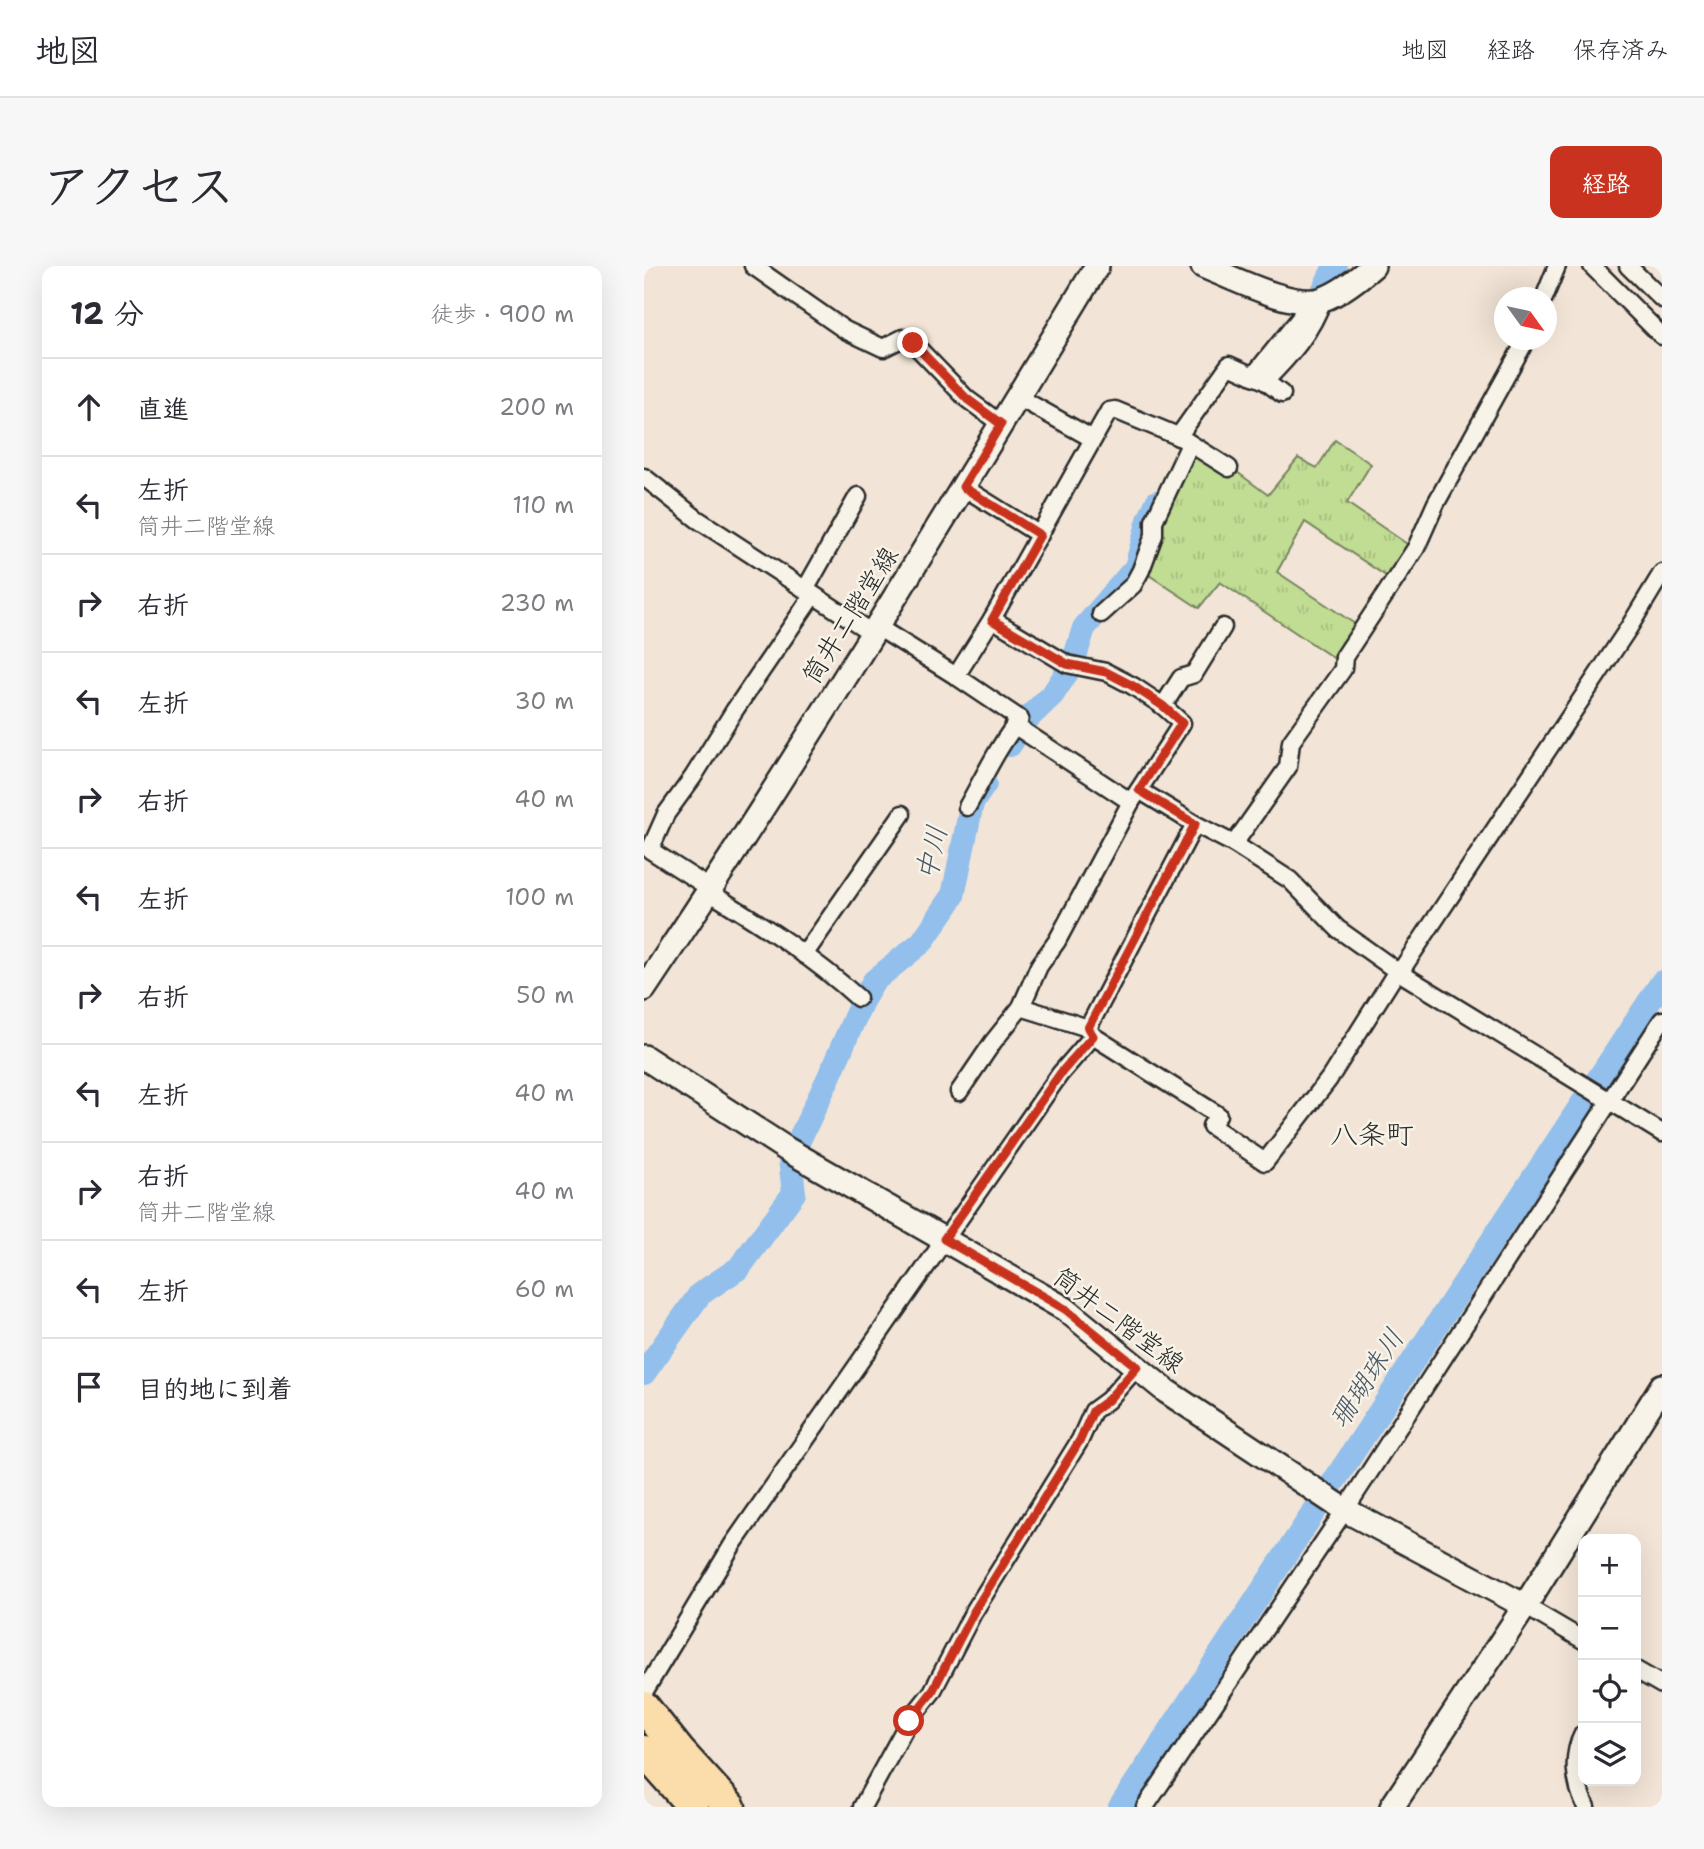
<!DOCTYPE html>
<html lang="ja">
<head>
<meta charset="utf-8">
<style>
	:root { --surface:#fff; --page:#f7f7f7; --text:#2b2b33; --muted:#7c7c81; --line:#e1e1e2; --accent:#c8321e }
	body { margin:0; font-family:"Shantell Sans","Klee One",sans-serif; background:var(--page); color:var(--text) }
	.controls { position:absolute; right:21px; bottom:21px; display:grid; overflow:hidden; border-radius:14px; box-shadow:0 7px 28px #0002 }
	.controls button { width:63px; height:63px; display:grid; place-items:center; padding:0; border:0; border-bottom:2px solid var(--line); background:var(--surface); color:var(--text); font:35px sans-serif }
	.compass { position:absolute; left:850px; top:21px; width:63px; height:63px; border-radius:50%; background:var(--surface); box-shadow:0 7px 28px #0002; rotate:123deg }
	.stop { position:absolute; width:21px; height:21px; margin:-16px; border:5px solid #c8321e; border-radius:50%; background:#fff }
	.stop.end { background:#c8321e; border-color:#fff; box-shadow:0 2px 7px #0008 }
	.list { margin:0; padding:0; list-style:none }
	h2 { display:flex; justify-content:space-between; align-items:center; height:91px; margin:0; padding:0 28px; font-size:30px }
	h2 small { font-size:23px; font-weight:400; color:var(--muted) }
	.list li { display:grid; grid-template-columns:46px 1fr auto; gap:21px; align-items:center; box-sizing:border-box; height:98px; padding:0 28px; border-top:2px solid var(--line) }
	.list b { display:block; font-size:26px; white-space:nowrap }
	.list p { margin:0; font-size:23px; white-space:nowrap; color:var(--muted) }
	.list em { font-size:23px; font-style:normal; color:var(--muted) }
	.icon { flex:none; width:38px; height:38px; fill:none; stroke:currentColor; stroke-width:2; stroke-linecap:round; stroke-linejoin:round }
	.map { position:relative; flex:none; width:1018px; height:1541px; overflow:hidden; border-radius:14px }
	header { display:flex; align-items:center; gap:42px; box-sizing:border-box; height:98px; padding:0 35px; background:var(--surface); border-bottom:2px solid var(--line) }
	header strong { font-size:33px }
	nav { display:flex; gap:38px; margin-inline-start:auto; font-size:24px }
	.intro { display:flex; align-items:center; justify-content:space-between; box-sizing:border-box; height:168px; padding:0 42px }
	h1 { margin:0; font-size:49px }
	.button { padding:18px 32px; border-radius:14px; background:var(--accent); color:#fff; font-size:24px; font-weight:700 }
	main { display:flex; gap:42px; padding:0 42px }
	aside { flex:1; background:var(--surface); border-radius:14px; box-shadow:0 7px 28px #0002 }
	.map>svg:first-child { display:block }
</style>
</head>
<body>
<header>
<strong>地図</strong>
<nav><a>地図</a><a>経路</a><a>保存済み</a></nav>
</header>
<div class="intro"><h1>アクセス</h1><a class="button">経路</a></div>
<main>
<aside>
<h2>12 分<small>徒歩 · 900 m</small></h2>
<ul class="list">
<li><svg class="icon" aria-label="ahead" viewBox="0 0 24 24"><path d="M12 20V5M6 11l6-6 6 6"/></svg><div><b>直進</b></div><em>200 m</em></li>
<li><svg class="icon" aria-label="left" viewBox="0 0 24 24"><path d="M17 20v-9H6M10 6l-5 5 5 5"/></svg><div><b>左折</b><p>筒井二階堂線</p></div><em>110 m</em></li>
<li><svg class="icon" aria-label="right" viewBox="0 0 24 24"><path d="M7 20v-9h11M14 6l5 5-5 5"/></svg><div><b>右折</b></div><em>230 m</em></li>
<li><svg class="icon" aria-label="left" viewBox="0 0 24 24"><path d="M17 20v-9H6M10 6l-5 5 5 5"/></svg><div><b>左折</b></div><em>30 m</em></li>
<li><svg class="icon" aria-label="right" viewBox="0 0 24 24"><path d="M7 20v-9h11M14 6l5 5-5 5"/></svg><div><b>右折</b></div><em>40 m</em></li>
<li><svg class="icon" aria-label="left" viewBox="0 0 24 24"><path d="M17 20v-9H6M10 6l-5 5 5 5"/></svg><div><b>左折</b></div><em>100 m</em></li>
<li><svg class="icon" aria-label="right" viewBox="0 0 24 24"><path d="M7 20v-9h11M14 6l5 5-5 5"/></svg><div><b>右折</b></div><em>50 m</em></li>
<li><svg class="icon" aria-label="left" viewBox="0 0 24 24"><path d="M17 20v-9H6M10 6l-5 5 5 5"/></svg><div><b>左折</b></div><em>40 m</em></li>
<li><svg class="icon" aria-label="right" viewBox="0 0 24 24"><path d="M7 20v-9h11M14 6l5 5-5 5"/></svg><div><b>右折</b><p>筒井二階堂線</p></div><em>40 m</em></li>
<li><svg class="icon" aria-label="left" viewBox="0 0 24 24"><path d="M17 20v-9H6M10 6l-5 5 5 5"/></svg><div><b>左折</b></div><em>60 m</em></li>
<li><svg class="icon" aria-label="arrive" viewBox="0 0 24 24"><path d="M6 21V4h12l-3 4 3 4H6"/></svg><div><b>目的地に到着</b></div></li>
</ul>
</aside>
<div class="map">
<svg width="1018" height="1541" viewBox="0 0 1018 1541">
	<defs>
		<pattern id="grass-tufts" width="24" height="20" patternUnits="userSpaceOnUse" patternTransform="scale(1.75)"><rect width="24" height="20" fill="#c1dc93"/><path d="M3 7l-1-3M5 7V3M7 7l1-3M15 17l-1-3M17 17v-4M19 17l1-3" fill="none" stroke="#a6bd7f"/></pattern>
	</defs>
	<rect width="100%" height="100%" fill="#f2e5d7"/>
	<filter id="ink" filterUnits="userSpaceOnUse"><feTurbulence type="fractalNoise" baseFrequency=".0143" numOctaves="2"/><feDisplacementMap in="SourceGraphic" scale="14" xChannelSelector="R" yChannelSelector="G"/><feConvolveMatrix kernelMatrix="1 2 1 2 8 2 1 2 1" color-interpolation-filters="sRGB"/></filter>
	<g filter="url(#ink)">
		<polygon fill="url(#grass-tufts)" stroke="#76845f" stroke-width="2" points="691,174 727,198 703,237 766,280 745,312 661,256 633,306 714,360 694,395 576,316 555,342 502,307 521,246 549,186 589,203 624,229 654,192 673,202"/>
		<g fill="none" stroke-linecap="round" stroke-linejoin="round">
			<g stroke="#92bfec" stroke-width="24">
				<polyline points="668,48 691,0"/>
				<polyline points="366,479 381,455 409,428 429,397 440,362 492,301 505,254 513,236"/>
				<polyline points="0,1107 56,1028 95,1002 150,927 146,893 185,811 218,735 230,715 278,676 309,630 328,537 341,518"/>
				<polyline points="476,1541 1018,716"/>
			</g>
			<defs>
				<g id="street">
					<polyline points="109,0 201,64 239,82 259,72 269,77 323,133 357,158"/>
					<polyline points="948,0 1018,70"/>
					<polyline points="984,0 1018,33"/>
					<polyline points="900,32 913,0"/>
					<polyline points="609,110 656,52 662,35"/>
					<path d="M621,115C645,91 668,66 679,33"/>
					<polyline points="374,131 449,173"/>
					<polyline points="534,171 585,99 621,115 638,128"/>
					<polyline points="0,211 53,253 228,367"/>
					<polyline points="319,221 396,269"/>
					<polyline points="161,324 214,230"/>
					<polyline points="457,348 489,319 497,304 510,269 510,255 546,178"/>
					<path d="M232,360L312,410L376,453C354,480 340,511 323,541"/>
					<polyline points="312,410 348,353 465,145 471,144 536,171 585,202"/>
					<polyline points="519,440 537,412 550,408 579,361"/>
					<polyline points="370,459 487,536"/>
					<polyline points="495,524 551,558 590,578 646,614 694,663 753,705 1018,867"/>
					<polyline points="590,578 644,501 647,476 699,403 700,391 772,282 792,237 882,74"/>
					<polyline points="67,623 6,584 22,548 49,511 90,445 169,329"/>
					<path d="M65,626C117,658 169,691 214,732"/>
					<polyline points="160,689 258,548"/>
					<polyline points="756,706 984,363 1018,307"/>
					<polyline points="377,741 444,762"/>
					<polyline points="449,770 574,849 567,860 621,896 685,813 753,705"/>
					<polyline points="315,826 349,776 377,741 395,700 413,675 487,536 538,457 519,440 489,420 462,406 423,398 348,353"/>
					<polyline points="881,1340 939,1374"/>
					<polyline points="992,1404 1018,1419"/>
					<polyline points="0,1426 89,1278 416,808 449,770 444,762 551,558"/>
					<path d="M939,1468C927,1491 931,1518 942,1541"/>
					<polyline points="218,1541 265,1455 288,1426 329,1347 436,1174 449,1145 464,1134 493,1101"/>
					<polyline points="501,1541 701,1244 1018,754"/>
				</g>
				<g id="secondary">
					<path d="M559,0C587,11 650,44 679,33C696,27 715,12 729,0"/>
					<path d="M0,723C158,487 306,243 453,0"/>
					<polyline points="0,791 144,884 421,1043 522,1125 701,1244 881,1340"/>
					<polyline points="748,1541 881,1340 1018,1120"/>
				</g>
				<g id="highway">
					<polyline points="0,1441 35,1485 86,1541"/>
					<polyline points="0,1485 49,1541"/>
				</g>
			</defs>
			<use href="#street" stroke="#2b2b2b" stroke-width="21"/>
			<use href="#secondary" stroke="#2b2b2b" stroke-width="28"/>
			<use href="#highway" stroke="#2b2b2b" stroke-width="35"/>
			<use href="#street" stroke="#f7f3e8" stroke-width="16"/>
			<use href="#secondary" stroke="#f7f3e8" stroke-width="23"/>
			<use href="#highway" stroke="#faddab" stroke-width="30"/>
		</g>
	</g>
	<g fill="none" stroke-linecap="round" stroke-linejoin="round" filter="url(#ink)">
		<polyline stroke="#c8321e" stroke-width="9" points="265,1455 288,1426 329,1347 436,1174 449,1145 464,1134 493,1101 421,1043 300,973 416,808 449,770 444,762 551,558 495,524 538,457 519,440 489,420 462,406 423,398 348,354 396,269 319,221 357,158 323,133 269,77"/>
	</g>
	<g text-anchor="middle" stroke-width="5" stroke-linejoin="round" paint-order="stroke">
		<g font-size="26" fill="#2b2b2b" stroke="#f7f3e8">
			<text transform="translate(206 349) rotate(-58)" y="9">筒井二階堂線</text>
			<text transform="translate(475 1054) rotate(37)" y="9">筒井二階堂線</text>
		</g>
		<g font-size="28" font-style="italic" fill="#4a5765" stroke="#f7f3e8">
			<text transform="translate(287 587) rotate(-77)" y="10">中川</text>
			<text transform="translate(722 1112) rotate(-57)" y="10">珊瑚珠川</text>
		</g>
		<g font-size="28" fill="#2b2b2b" stroke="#f7f3e8">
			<text x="728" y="878">八条町</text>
		</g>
	</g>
</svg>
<div class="controls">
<button>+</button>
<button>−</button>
<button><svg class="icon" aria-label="locate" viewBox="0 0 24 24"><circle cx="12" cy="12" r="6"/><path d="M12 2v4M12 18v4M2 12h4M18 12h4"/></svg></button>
<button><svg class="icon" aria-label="layers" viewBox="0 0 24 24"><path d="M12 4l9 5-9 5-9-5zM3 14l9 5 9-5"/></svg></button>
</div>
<svg class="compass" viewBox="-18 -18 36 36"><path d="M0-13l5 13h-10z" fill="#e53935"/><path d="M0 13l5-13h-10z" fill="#7c7c81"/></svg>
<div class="stop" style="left:265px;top:1455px"></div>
<div class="stop end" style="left:269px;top:77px"></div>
</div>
</main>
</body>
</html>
